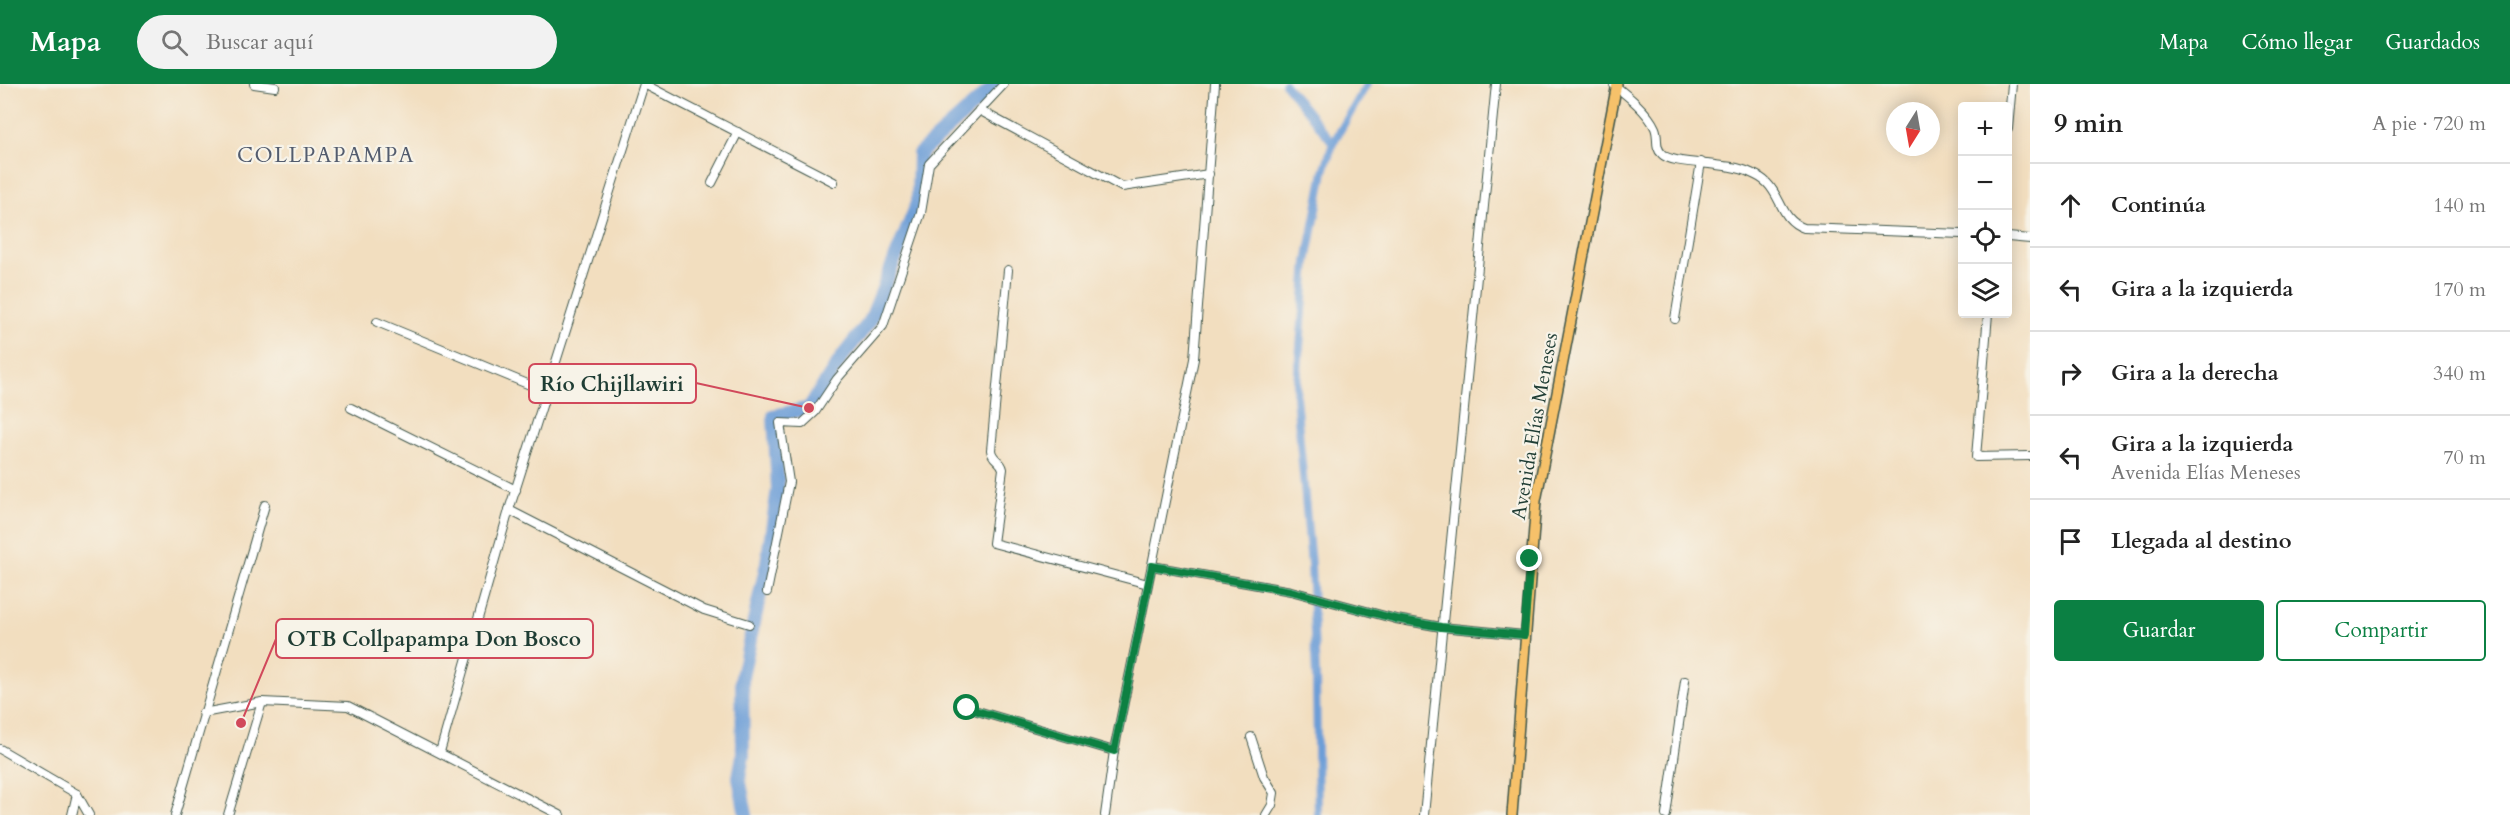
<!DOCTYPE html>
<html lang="es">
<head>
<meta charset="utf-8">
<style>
	:root { --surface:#fff; --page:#f2f2f2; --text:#222; --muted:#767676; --line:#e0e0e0; --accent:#0b8043 }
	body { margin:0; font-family:Cardo,serif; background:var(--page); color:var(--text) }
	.controls { position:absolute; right:18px; top:18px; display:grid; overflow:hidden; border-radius:6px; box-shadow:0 3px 15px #0003 }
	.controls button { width:54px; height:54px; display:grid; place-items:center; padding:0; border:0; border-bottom:2px solid var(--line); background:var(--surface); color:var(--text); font:30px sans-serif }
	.compass { position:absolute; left:1886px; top:18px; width:54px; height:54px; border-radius:50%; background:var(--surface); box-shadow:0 3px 15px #0003; rotate:191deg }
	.stop { position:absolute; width:18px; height:18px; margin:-14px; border:4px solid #0b8043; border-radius:50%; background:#fff }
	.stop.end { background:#0b8043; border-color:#fff; box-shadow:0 2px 6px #0008 }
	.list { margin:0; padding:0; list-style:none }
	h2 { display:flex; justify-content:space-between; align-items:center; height:78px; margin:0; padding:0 24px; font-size:26px }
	h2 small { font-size:20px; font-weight:400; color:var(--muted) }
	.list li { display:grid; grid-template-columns:39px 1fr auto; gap:18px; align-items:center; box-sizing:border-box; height:84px; padding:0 24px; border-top:2px solid var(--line) }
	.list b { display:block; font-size:22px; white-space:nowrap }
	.list p { margin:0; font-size:20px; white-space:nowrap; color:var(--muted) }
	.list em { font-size:20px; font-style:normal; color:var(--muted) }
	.actions { display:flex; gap:12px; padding:18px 24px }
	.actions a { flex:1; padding:14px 0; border:2px solid var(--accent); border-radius:6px; text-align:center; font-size:21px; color:var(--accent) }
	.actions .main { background:var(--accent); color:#fff }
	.icon { flex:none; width:33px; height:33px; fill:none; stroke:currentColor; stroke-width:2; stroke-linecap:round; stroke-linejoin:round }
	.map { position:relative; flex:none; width:2030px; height:731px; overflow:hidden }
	header { display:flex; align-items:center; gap:36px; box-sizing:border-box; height:84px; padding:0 30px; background:var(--accent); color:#fff }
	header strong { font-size:28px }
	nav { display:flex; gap:33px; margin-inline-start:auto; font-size:21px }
	.search { width:420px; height:54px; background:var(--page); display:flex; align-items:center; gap:15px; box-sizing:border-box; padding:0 21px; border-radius:33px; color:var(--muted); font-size:22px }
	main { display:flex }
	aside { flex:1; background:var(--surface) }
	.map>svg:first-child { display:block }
</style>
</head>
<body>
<header>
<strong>Mapa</strong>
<div class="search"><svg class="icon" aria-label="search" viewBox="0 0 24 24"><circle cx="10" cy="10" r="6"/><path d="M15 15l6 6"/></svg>Buscar aquí</div>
<nav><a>Mapa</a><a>Cómo llegar</a><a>Guardados</a></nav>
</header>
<main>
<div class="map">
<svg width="2030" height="731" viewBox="0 0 2030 731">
	<rect width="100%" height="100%" fill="#f7f3e8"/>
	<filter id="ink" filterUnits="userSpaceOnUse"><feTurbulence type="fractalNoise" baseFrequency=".0167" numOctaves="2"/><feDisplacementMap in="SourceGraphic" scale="12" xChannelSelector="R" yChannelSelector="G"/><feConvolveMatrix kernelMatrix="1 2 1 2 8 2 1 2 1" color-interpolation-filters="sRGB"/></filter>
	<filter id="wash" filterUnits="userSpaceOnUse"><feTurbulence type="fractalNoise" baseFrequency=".008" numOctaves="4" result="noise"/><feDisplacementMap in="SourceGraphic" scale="24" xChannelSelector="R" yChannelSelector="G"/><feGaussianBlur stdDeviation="1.35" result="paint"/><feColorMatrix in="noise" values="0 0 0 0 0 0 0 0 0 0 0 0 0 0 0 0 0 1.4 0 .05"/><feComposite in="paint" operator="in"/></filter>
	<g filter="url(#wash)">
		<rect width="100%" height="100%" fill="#f2debf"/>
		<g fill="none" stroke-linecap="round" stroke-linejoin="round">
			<g stroke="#6d9ed7" stroke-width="8">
				<polyline points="1285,0 1333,59"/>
				<polyline points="1318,731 1316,593 1311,481 1296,312 1307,178 1324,87 1333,59 1367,0"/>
			</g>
			<polyline stroke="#6d9ed7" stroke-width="14" points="746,731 739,693 743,672 742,592 767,479 778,405 774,332 809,324 842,273 870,237 918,118 919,70 997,0"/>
		</g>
	</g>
	<g filter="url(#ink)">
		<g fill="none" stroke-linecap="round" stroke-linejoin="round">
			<defs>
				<g id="minor">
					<polyline points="254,0 275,3"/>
					<polyline points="644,0 834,98"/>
					<path d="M1614,1C1628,12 1648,28 1655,44C1659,53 1654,63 1662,70C1673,82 1729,77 1751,89C1756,91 1763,95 1767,99C1782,114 1781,136 1804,144L1962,150"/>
					<polyline points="979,26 1122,103 1209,90"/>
					<polyline points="2008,45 2012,0"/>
					<polyline points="712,99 738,48"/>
					<polyline points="2008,153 2030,155"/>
					<path d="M1008,186L991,366C992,376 1001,376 1003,385L993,459L1148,500"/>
					<polyline points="1988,230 1976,373 2030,372"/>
					<polyline points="1675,235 1701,78"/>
					<polyline points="377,238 547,308"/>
					<polyline points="351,324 516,406"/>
					<polyline points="509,426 704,526 749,540"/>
					<polyline points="1152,482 1291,507 1396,535 1441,543 1524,551"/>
					<polyline points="767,508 789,398 780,339 802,340 815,328 837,295 883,242 921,129 929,80 1004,0"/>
					<polyline points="967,624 1114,667"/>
					<polyline points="203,629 262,618 348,622 560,731"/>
					<polyline points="1251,653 1264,693 1274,709 1272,721 1266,731"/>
					<polyline points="0,665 77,710 89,731"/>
					<polyline points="440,668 509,426 644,0"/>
					<polyline points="72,731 77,710"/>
					<polyline points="175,731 265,421"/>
					<polyline points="228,731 262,618"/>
					<polyline points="1105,731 1114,667 1194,275 1215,0"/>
					<polyline points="1424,731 1496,0"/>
					<polyline points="1666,731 1685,597"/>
				</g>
				<polyline id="major" points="1512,731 1536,417 1617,0"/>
			</defs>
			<use href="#minor" stroke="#3f5549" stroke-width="10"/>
			<use href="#major" stroke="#3f5549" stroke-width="12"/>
			<use href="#minor" stroke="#fff" stroke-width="8"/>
			<use href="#major" stroke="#f6c16b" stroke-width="9"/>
		</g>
	</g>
	<g fill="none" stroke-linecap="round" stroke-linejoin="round" filter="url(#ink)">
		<polyline stroke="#0b8043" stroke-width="8" points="967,624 1114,667 1152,482 1291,507 1396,535 1441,543 1524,551 1530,475"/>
	</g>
	<g text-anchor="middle" stroke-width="4.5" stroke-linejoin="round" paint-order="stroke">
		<g font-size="20" fill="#1f3d34" stroke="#f7f3e8">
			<text transform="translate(1534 342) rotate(-80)" y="7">Avenida Elías Meneses</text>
		</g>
		<g font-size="21" letter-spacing="1.5" fill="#535c6e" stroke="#f7f3e8">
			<text x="326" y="78">COLLPAPAMPA</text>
		</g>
	</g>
	<path fill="none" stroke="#d1495b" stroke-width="2" d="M809 324L696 299M241 639L276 555"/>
	<g fill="#d1495b" stroke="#f7f3e8" stroke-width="2">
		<circle cx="809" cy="324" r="6"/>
		<circle cx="241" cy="639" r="6"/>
	</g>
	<g fill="#f7f3e8" stroke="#d1495b" stroke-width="2">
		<rect x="529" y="280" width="167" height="39" rx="6"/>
		<rect x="276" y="535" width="317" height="39" rx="6"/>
	</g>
	<g font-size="21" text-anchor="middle" font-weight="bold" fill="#1f3d34">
		<text x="612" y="307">Río Chijllawiri</text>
		<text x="434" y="562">OTB Collpapampa Don Bosco</text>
	</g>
</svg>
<div class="controls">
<button>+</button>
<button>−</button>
<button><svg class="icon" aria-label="locate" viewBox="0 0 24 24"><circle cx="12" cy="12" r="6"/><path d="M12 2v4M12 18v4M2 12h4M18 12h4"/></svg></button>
<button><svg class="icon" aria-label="layers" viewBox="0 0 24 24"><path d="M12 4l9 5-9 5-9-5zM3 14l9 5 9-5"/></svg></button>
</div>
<svg class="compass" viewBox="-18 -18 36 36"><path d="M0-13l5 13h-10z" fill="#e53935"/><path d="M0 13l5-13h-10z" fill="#767676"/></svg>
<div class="stop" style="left:967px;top:624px"></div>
<div class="stop end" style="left:1530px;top:475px"></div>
</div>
<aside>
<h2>9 min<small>A pie · 720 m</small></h2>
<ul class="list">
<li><svg class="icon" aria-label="ahead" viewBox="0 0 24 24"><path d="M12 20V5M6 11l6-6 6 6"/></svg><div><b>Continúa</b></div><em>140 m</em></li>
<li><svg class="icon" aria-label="left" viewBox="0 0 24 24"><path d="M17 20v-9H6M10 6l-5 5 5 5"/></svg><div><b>Gira a la izquierda</b></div><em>170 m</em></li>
<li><svg class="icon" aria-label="right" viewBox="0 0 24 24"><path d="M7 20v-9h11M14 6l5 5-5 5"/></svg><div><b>Gira a la derecha</b></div><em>340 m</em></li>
<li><svg class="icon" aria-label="left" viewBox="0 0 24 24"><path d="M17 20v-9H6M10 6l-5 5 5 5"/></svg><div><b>Gira a la izquierda</b><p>Avenida Elías Meneses</p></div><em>70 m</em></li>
<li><svg class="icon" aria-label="arrive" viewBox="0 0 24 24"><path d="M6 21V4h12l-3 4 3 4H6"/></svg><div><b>Llegada al destino</b></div></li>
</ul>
<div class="actions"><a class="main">Guardar</a><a>Compartir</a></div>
</aside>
</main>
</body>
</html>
